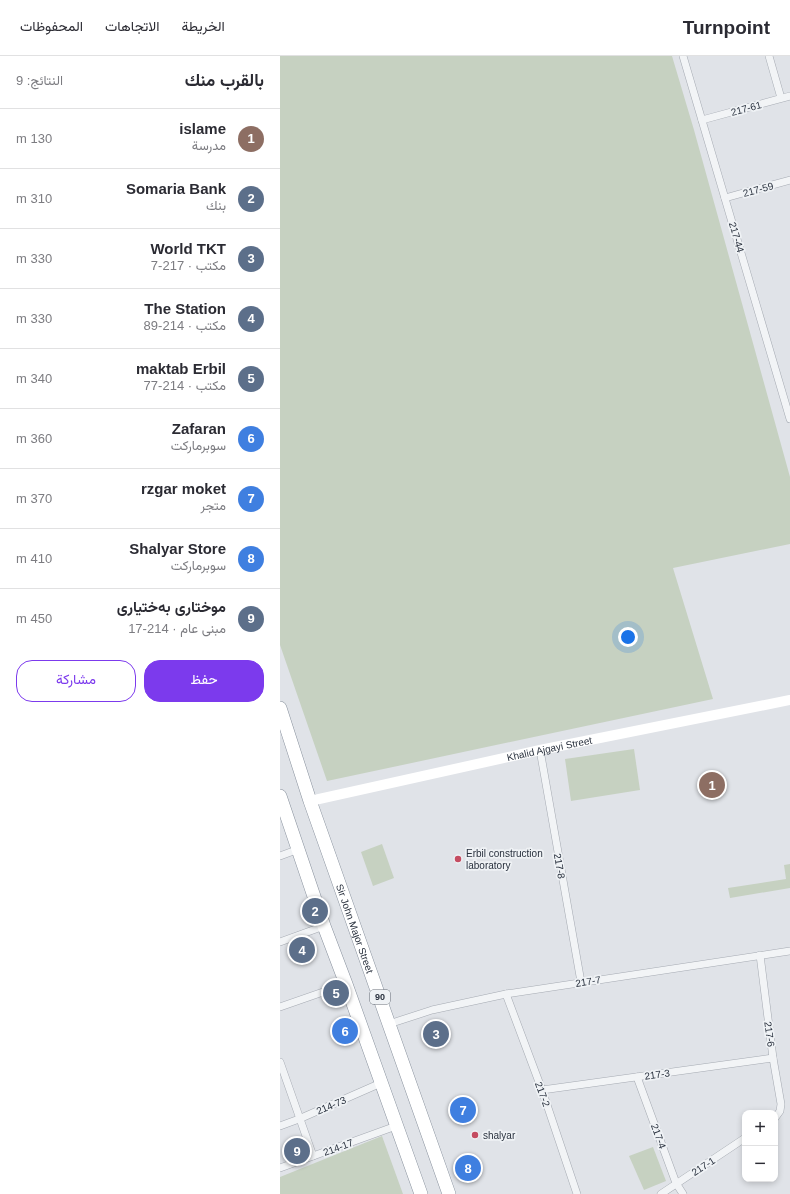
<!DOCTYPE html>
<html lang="ar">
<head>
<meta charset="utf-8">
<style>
	:root { --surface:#fff; --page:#f2f2f3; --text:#2b2b33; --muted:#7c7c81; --line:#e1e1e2; --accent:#7c3aed }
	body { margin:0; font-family:Arial,Vazirmatn,sans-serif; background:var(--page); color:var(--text); direction:rtl }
	.controls { position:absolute; right:12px; bottom:12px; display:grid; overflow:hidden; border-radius:8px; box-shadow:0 2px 6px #0003 }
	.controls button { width:36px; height:36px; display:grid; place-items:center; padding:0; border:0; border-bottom:1px solid var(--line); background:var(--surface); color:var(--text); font:20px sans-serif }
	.you { position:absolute; left:348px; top:581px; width:14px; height:14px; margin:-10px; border:3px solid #fff; border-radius:50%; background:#1a73e8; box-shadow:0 0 0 6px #1a73e833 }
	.badge { display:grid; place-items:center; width:26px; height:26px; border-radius:50%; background:var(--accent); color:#fff; font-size:13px; font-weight:700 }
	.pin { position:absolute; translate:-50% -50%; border:2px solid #fff; box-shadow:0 1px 4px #0006 }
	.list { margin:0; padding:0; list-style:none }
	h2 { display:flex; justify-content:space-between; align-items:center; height:52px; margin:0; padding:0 16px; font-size:17px }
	h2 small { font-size:13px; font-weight:400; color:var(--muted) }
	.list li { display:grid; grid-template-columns:26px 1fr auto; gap:12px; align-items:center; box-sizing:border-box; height:60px; padding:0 16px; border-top:1px solid var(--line) }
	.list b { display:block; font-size:15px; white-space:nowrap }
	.list p { margin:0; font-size:13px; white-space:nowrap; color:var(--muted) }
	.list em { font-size:13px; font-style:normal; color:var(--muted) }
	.actions { display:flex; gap:8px; padding:12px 16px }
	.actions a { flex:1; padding:9px 0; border:1px solid var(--accent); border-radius:16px; text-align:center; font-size:14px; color:var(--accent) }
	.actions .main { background:var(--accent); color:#fff }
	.map { position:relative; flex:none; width:510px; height:1138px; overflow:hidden; direction:ltr }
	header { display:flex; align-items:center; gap:24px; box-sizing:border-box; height:56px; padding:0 20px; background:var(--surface); border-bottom:1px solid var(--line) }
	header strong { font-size:19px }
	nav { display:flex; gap:22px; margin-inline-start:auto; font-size:14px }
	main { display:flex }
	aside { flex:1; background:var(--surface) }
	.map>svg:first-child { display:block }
</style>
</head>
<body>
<header>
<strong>Turnpoint</strong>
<nav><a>الخريطة</a><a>الاتجاهات</a><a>المحفوظات</a></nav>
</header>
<main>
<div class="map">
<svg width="510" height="1138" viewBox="0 0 510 1138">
	<rect width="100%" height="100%" fill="#e0e3e8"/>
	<g fill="#c6d1c1">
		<polygon points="0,0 392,0 414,74 510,421 510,488 393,512 433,643 47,725 0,589"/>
		<polygon points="354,693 360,734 291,745 285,703"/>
		<polygon points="102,788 114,822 93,830 81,796"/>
		<polygon points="510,808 510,832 450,842 448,832 506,823 504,809"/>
		<polygon points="102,1080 123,1138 0,1138 0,1121"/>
		<polygon points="373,1091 386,1125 364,1134 349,1100"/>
	</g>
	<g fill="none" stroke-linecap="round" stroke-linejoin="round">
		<defs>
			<g id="street">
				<polyline points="403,0 510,363"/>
				<polyline points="489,0 501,42"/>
				<polyline points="422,64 510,40"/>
				<polyline points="445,142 510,124"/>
				<polyline points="260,694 301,926"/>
				<polyline points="0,800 19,793"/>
				<polyline points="0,886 44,870"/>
				<polyline points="480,899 493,1002 501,1048 500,1055 495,1062"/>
				<polyline points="226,938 262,1034 297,1138"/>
				<polyline points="0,951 66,928"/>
				<polyline points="109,968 152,954 226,938 510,895"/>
				<polyline points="0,1006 33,1100"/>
				<polyline points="357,1021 396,1127 403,1138"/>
				<polyline points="262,1034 493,1002"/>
				<polyline points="0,1070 19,1063 101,1027"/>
				<polyline points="0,1112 116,1070"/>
				<polyline points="381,1138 465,1082"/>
			</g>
			<g id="highway">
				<path id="s2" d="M0,652L30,745L169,1138"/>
				<polyline points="0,740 44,870 66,928 141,1138"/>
			</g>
		</defs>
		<use href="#street" stroke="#a5aab2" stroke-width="8"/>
		<use href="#highway" stroke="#88919d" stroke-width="14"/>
		<use href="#street" stroke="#f2f4f6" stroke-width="7"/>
		<path stroke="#fff" stroke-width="10" id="s1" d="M30,745L260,694L510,644"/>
		<use href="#highway" stroke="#fff" stroke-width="13"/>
	</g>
	<g fill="#c54c61" stroke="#eff2f5" stroke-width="1.5">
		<circle cx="178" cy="803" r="4"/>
		<circle cx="195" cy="1079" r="4"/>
	</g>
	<g text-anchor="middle" stroke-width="3.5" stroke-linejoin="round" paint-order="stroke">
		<rect fill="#eff2f5" stroke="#646b75" stroke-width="1" x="90" y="934" width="20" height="14" rx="3"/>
		<g font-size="9" font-weight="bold" fill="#29313e">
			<text x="100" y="944">90</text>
		</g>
		<g font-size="10" fill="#29313e" stroke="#eff2f5">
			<text transform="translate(466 52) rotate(-15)" y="4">217-61</text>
			<text transform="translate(478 133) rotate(-15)" y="4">217-59</text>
			<text transform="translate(457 181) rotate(74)" y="4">217-44</text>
			<text dy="4" stroke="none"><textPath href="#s1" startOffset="245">Khalid Ajgayi Street</textPath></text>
			<text transform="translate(280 810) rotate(80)" y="4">217-8</text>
			<text dy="4" stroke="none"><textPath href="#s2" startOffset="233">Sir John Major Street</textPath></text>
			<text transform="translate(308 925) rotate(-9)" y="4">217-7</text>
			<text transform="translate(490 978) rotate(82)" y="4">217-6</text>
			<text transform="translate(377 1018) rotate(-8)" y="4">217-3</text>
			<text transform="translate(263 1038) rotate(70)" y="4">217-2</text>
			<text transform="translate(51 1049) rotate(-23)" y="4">214-73</text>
			<text transform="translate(379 1080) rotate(70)" y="4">217-4</text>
			<text transform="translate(58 1091) rotate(-20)" y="4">214-17</text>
			<text transform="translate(423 1110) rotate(-33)" y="4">217-1</text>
		</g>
		<g font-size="10" fill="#29313e" stroke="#eff2f5" text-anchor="start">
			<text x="186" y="801">Erbil construction<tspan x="186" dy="12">laboratory</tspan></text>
			<text x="203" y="1083">shalyar</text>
		</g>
	</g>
</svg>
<div class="controls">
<button>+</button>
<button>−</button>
</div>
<div class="you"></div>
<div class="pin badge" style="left:432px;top:729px;background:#8d6e63">1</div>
<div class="pin badge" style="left:35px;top:855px;background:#5c6f8a">2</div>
<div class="pin badge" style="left:156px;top:978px;background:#5c6f8a">3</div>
<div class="pin badge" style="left:22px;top:894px;background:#5c6f8a">4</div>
<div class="pin badge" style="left:56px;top:937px;background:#5c6f8a">5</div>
<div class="pin badge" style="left:65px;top:975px;background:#3f7fe0">6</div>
<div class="pin badge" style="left:183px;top:1054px;background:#3f7fe0">7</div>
<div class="pin badge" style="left:188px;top:1112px;background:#3f7fe0">8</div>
<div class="pin badge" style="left:17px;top:1095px;background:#5c6f8a">9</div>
</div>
<aside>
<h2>بالقرب منك<small>النتائج: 9</small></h2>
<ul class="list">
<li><span class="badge" style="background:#8d6e63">1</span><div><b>islame</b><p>مدرسة</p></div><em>130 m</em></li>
<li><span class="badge" style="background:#5c6f8a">2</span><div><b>Somaria Bank</b><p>بنك</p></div><em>310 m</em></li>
<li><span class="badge" style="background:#5c6f8a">3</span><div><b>World TKT</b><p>مكتب · 217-7</p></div><em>330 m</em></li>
<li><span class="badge" style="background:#5c6f8a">4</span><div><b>The Station</b><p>مكتب · 214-89</p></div><em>330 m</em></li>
<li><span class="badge" style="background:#5c6f8a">5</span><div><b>maktab Erbil</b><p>مكتب · 214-77</p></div><em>340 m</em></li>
<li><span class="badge" style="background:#3f7fe0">6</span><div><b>Zafaran</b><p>سوبرماركت</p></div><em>360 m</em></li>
<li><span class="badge" style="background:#3f7fe0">7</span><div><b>rzgar moket</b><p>متجر</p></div><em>370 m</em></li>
<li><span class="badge" style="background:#3f7fe0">8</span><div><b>Shalyar Store</b><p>سوبرماركت</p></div><em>410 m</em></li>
<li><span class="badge" style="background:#5c6f8a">9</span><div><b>موختاری بە‌ختیاری</b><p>مبنى عام · 214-17</p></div><em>450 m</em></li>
</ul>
<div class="actions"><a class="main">حفظ</a><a>مشاركة</a></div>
</aside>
</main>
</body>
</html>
